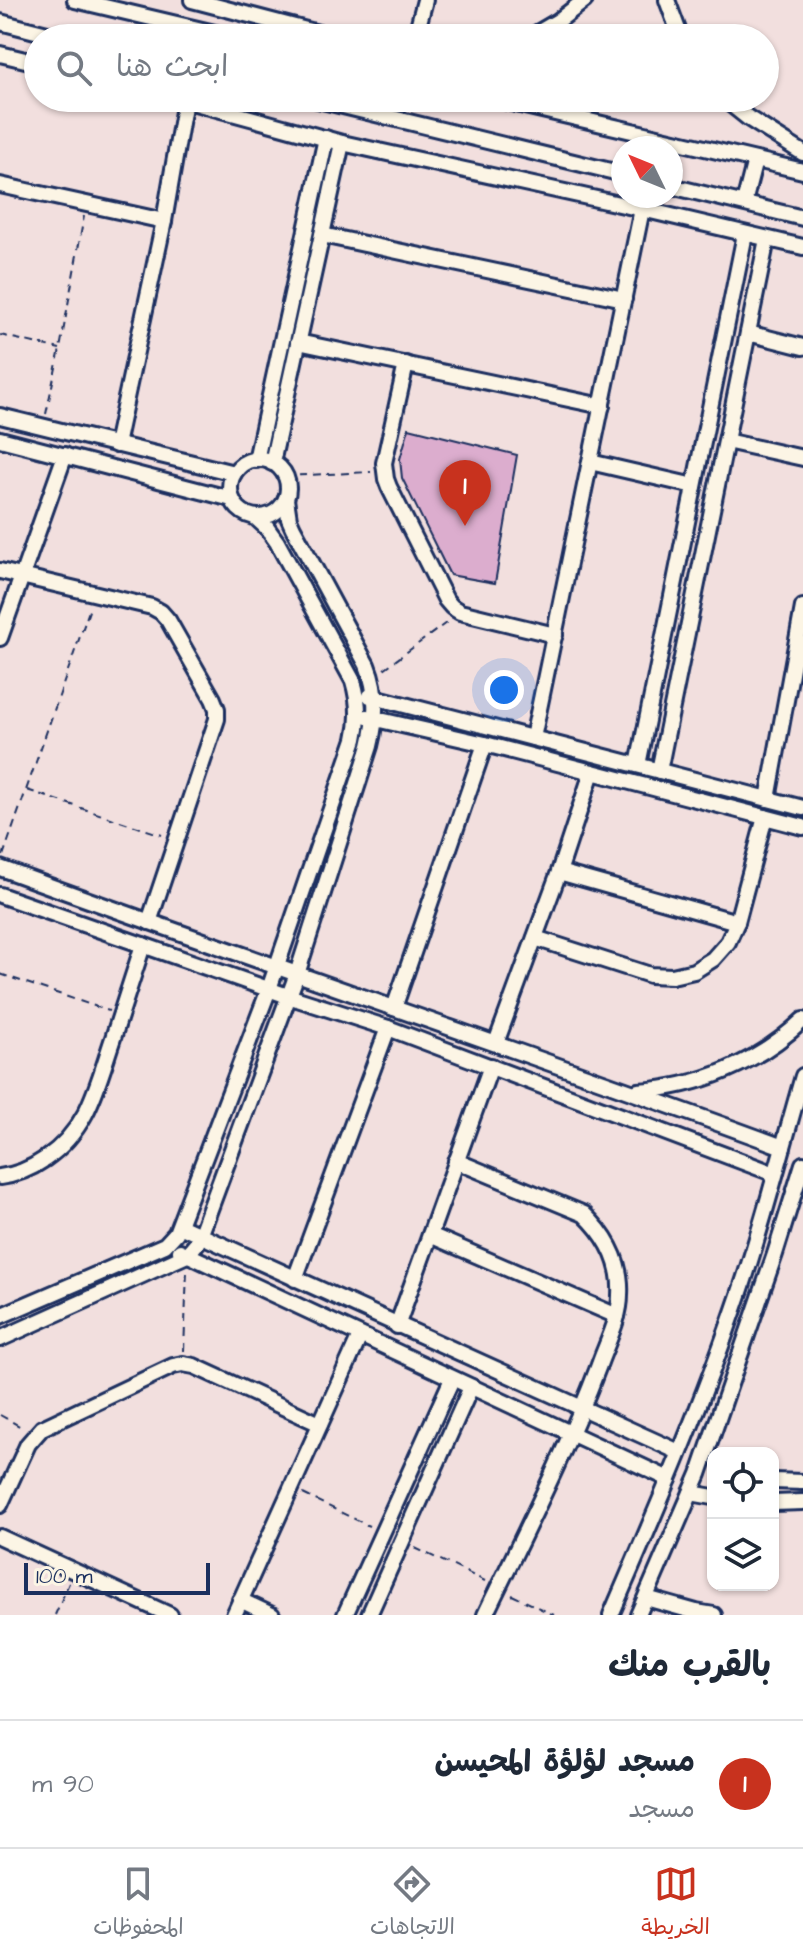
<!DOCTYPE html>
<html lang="ar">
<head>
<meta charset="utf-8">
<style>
	:root { --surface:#fff; --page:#f6f6f7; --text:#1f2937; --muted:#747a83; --line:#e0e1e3; --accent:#c8321e }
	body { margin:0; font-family:"Architects Daughter","Playpen Sans Arabic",sans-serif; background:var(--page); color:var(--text); direction:rtl }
	.controls { position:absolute; right:24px; bottom:24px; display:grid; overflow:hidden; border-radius:16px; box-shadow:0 2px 6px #0004 }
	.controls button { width:72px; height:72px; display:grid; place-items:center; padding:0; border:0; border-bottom:2px solid var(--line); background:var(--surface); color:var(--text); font:40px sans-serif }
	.compass { position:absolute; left:611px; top:136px; width:72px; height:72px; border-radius:50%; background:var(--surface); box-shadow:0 2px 6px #0004; rotate:313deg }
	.scale { position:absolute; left:24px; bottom:20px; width:186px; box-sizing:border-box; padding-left:8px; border:4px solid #1b2f5e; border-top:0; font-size:22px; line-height:28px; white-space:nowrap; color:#1b2f5e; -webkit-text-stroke:6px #fcf5e5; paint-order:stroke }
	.you { position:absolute; left:504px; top:690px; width:28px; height:28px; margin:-20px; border:6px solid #fff; border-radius:50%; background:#1a73e8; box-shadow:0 0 0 12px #1a73e833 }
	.badge { display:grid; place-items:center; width:52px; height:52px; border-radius:50%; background:var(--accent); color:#fff; font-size:26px; font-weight:700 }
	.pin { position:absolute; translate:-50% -66px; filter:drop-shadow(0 2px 4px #0008) }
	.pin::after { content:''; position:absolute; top:42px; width:28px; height:24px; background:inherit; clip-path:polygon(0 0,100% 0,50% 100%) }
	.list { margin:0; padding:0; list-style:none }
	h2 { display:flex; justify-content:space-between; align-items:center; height:104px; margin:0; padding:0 32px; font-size:34px }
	h2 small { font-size:26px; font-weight:400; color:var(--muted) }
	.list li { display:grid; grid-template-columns:52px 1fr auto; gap:24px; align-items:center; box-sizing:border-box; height:128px; padding:0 32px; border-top:2px solid var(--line) }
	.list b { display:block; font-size:30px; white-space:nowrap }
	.list p { margin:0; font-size:26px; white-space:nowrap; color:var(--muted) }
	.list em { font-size:26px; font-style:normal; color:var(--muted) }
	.icon { flex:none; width:44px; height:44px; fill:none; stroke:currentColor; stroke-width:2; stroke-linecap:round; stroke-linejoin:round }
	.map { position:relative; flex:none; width:803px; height:1615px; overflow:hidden; direction:ltr }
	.search { position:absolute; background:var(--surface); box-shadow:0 2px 6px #0004; left:24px; right:24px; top:24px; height:88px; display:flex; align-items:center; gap:20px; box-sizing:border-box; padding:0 28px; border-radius:44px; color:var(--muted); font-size:30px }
	.sheet { height:232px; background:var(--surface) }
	nav { display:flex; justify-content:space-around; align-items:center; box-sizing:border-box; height:112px; border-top:2px solid var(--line); background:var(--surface); font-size:22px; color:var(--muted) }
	nav a { display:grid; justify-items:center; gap:4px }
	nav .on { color:var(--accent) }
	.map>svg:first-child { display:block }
</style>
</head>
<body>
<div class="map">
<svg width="803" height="1615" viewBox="0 0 803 1615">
	<rect width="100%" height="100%" fill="#f2dfde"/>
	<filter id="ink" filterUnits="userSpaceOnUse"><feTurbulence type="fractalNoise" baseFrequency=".0125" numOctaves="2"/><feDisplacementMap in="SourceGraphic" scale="16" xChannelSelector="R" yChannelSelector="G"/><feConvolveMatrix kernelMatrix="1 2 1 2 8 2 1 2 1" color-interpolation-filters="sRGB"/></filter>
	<g filter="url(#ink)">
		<polygon fill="#dcadce" stroke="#1b2f5e" stroke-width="2" points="409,428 517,455 495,583 450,575 402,478 400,459"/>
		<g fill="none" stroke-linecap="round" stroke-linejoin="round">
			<defs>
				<g id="minor">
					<polyline points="75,0 236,38"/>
					<polyline points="192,0 337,38"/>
					<polyline points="667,0 681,38"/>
					<polyline points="0,22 63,38"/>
					<polyline points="415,38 425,0"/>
					<polyline points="529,38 558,21 585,0"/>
					<polyline points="0,54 38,63"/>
					<polyline points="177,98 342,143 642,209 803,247"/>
					<polyline points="310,98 623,174"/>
					<polyline points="491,98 803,171"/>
					<polyline points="723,98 748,118 803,153"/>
					<polyline points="0,185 164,221"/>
					<polyline points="671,186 803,218"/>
					<polyline points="744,203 755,160"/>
					<polyline points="322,235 624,299"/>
					<polyline points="748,333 803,347"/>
					<polyline points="298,342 602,406"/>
					<polyline points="406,364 384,463 386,479 389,487 446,600 452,607 460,612 555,635"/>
					<polyline points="0,416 234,473"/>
					<polyline points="0,439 232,499"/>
					<polyline points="726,441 803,458"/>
					<polyline points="116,445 164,221 185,100"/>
					<circle cx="259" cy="488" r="29"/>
					<polyline points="256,460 326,138"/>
					<polyline points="590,462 694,486"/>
					<polyline points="272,463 342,143"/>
					<polyline points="0,571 152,607 161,612 168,620 213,699 217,709 217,719 149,922"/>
					<polyline points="0,638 65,455"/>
					<polyline points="370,696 803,808"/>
					<polyline points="367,717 485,744 803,827"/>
					<polyline points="533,738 642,209"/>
					<polyline points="638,765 745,234"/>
					<polyline points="659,771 767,239"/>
					<polyline points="768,799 803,607"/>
					<path d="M0,868C260,963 523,1051 783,1147"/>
					<polyline points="559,872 737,922"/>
					<polyline points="0,895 288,996 388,1028 775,1174"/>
					<polyline points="535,938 650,975 672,976 694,971 713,959 728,942 737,922 765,817"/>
					<polyline points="394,1008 485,744"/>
					<polyline points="496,1043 559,872 592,772"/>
					<path d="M638,1091C699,1087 758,1063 803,1020"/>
					<path d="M456,1161L584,1214C607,1236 622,1262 620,1295C620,1319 607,1342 599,1365C567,1450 525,1532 485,1615"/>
					<path d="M0,1177C16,1175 32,1168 45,1159C89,1129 97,1085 113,1038C123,1007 133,976 143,945"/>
					<polyline points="180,1226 679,1452"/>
					<polyline points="430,1235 617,1316"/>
					<polyline points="180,1251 669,1479"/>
					<polyline points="295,1279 388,1028"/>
					<path d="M0,1316L165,1245L176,1233L269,989L355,739C360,719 359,701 353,681L277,542L267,528L255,517"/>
					<polyline points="397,1326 491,1066"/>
					<path d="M0,1339L187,1255L197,1243L200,1236L297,974L370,746C377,718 378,692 367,665L293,528L289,519L286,499"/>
					<polyline points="773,1481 803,1482"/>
					<polyline points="691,1493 713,1497"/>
					<polyline points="773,1503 803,1502"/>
					<polyline points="0,1505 28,1444 42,1428 173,1366 183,1364 194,1366 320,1424"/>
					<polyline points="0,1537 170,1615"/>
					<polyline points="646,1598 696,1612 714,1615"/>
					<polyline points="240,1600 272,1615"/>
					<polyline points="234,1615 360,1336"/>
					<polyline points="345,1615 452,1379"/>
					<polyline points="369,1615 471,1387"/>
					<path d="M611,1615C657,1509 703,1402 740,1292C764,1221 782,1148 803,1076"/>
					<polyline points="638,1615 699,1474 775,1254 803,1164"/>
				</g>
			</defs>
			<use href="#minor" stroke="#1b2f5e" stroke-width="20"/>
			<g stroke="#1b2f5e" stroke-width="2" stroke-dasharray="8 6" stroke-linecap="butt">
				<polyline points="0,335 60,349"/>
				<polyline points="46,414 60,349 84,216"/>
				<polyline points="285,476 371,472"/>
				<polyline points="384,669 450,620"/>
				<polyline points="27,790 162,835"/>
				<polyline points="3,856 91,605"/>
				<polyline points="0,974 109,1011"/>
				<polyline points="184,1351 187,1270"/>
				<polyline points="0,1415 23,1428"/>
				<polyline points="303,1494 369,1526"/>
				<polyline points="415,1548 485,1581"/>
				<polyline points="512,1595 554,1615"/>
				<polyline points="55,1615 69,1583"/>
			</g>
			<use href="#minor" stroke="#fcf5e5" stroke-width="14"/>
		</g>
	</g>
</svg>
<div class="controls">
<button><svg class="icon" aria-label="locate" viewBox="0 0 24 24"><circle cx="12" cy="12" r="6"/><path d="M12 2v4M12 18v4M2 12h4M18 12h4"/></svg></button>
<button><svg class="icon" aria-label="layers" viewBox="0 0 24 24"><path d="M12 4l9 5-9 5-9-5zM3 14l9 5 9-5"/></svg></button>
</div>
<svg class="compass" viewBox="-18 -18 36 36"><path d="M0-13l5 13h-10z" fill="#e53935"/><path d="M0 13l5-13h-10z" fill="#747a83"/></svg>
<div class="scale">100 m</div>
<div class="you"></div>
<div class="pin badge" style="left:465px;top:526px">1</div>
<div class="search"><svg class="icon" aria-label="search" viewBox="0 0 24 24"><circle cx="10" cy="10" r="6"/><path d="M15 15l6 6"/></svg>ابحث هنا</div>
</div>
<section class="sheet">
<h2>بالقرب منك<small></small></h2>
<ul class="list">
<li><span class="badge">1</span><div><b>مسجد لؤلؤة المحيسن</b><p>مسجد</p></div><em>90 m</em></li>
</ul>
</section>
<nav>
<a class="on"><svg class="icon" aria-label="map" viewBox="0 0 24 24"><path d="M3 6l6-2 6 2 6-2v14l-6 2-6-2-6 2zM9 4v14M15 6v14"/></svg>الخريطة</a>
<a><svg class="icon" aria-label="directions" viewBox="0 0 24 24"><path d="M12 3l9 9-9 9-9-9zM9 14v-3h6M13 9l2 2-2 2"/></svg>الاتجاهات</a>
<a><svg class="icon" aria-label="saved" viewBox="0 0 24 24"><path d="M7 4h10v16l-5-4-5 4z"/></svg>المحفوظات</a>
</nav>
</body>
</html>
